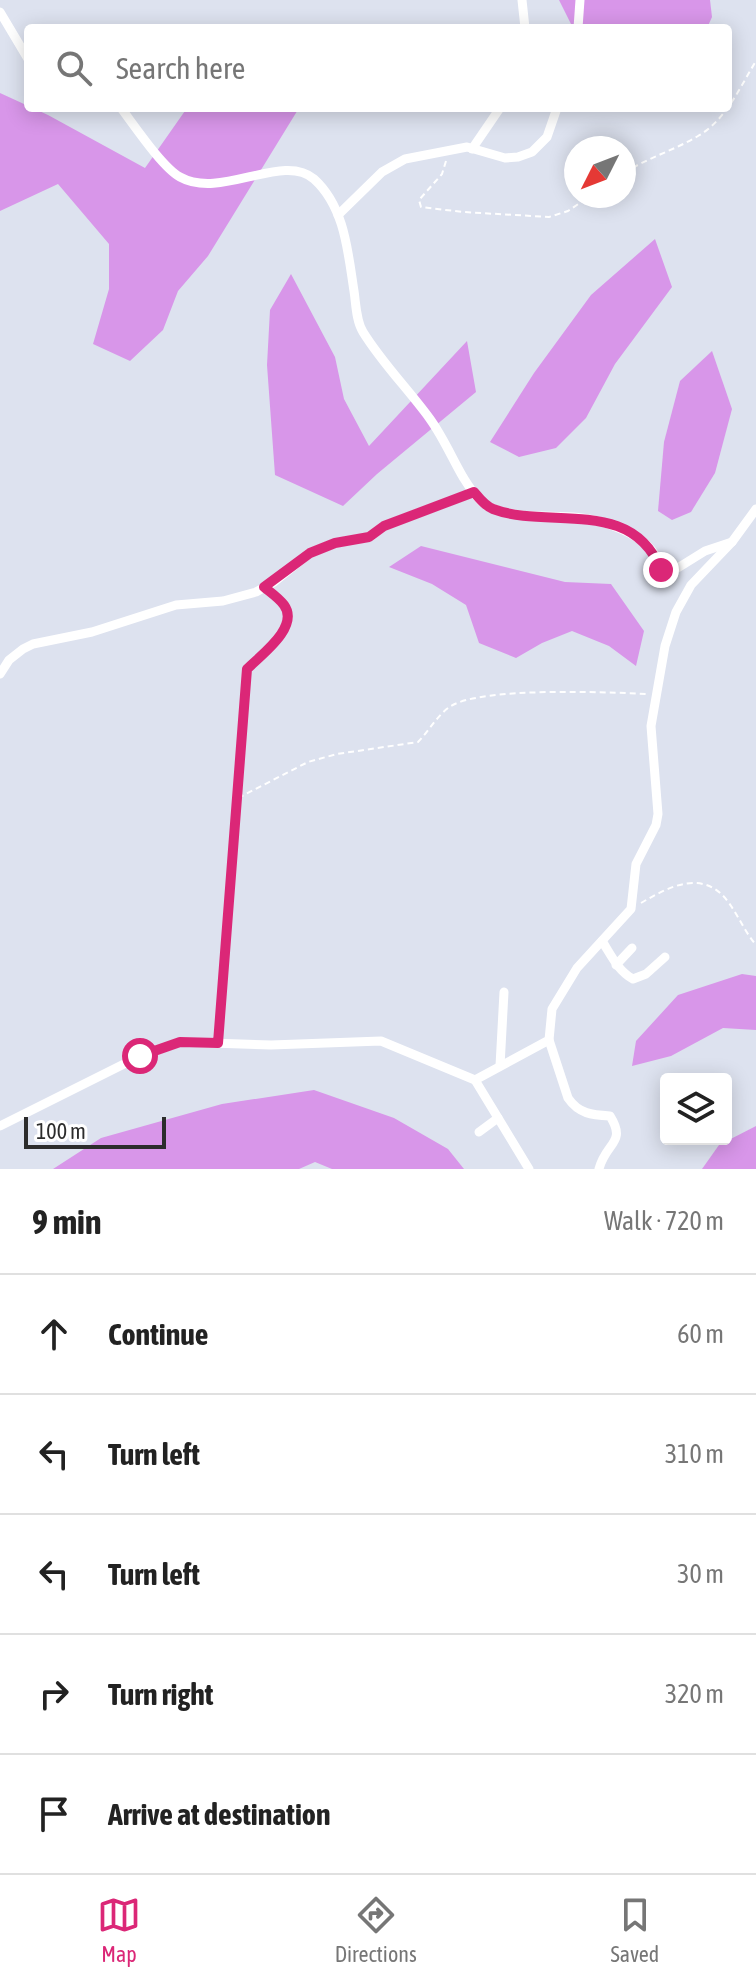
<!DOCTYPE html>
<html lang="en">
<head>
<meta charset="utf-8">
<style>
	:root { --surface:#fff; --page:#f6f6f6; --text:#222; --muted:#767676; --line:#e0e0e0; --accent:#db2777 }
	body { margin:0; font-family:"Asap Condensed",sans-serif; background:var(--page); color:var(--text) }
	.controls { position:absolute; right:24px; bottom:24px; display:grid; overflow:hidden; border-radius:8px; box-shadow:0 4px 20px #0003 }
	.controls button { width:72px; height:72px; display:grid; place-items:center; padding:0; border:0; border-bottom:2px solid var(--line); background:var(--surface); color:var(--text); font:40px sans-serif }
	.compass { position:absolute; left:564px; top:136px; width:72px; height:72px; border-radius:50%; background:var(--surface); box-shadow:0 4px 20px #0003; rotate:228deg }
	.scale { position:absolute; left:24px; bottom:20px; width:142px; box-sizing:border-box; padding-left:8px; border:4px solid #2c2c2c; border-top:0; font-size:22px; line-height:28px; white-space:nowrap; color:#2c2c2c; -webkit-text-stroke:6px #fff; paint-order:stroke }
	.stop { position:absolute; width:24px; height:24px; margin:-18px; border:6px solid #db2777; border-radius:50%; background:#fff }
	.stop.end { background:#db2777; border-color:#fff; box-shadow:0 2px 8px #0008 }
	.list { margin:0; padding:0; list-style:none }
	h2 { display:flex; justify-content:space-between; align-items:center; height:104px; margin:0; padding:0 32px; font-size:34px }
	h2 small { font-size:26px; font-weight:400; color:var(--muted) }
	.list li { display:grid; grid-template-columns:52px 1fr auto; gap:24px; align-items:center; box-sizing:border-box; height:120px; padding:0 32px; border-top:2px solid var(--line) }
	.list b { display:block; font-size:30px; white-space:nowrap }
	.list em { font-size:26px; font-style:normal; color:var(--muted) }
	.icon { flex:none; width:44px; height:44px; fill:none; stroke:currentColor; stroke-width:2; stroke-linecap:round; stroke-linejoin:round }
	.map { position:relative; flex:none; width:756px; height:1169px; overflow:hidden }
	.search { position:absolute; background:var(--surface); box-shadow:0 4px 20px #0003; left:24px; right:24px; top:24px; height:88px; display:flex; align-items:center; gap:20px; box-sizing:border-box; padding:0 28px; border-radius:8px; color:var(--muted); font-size:30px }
	.sheet { height:704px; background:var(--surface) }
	nav { display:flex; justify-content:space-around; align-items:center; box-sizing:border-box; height:112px; border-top:2px solid var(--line); background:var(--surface); font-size:22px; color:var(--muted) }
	nav a { display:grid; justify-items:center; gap:4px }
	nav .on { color:var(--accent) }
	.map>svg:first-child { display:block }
</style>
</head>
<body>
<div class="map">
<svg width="756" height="1169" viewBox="0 0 756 1169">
	<rect width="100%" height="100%" fill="#dde2ef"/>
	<g fill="#d896e9">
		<polygon points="559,0 710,0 712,17 707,28 573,28"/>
		<polygon points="0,93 48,115 145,168 187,108 299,108 208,256 178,291 163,330 130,361 93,344 109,289 109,244 58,184 0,211"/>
		<polygon points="655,239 672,287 615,364 586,418 556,448 519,457 490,442 534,373 591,295"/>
		<polygon points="291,274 335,357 344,399 369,446 467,341 476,392 377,474 343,506 275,475 267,365 270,310"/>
		<polygon points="712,351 732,409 715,473 691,512 672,520 658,511 664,442 680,381"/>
		<polygon points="421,546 565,582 611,584 644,631 636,666 609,646 572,631 542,643 516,658 479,643 466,605 432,584 389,567"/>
		<polygon points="742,974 756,976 756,1030 723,1028 671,1056 632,1066 636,1041 678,995"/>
		<polygon points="314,1090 394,1118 448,1149 464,1169 332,1169 315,1162 299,1169 53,1169 101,1138 222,1104"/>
		<polygon points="756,1126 756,1169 702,1169 719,1145"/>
	</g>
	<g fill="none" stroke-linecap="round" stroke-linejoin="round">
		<g stroke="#fff" stroke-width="2" stroke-dasharray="6 4" stroke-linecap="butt">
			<polyline points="446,161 442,174 419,200 421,207 463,212 549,217 568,211 590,196"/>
			<path d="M624,173C647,158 675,150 698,136C726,120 740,87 756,61"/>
			<path d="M238,798L308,762L337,754L418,742C429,731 438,714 451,706C482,687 606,692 646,694"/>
			<path d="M641,903C670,886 704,868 729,903C739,917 745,932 756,945"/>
			<path d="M219,1034L247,669C261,656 299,628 285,606C283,602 275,597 271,593"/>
		</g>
		<g stroke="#fff" stroke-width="9">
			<polyline points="522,0 525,28"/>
			<polyline points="0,12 28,59"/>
			<polyline points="578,28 580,0"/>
			<path d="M121,108C134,125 162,167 180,177C221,200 283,152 314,179C345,207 348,253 354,291C356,304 356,321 363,332C382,363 409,390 430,419C443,437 452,458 463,477C470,488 479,503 491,508C527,523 569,510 605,523C623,529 645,538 655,555C660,563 659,569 668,574L705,551L732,542"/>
			<polyline points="472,149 500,108"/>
			<polyline points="338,215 382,172 405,159 467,147 505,158 518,157 532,152 547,137 557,108"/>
			<polyline points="0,674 9,660 23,649 33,644 92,632 176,605 223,601 256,592 274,582 310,553 335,543 369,537 384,526 474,492"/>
			<path d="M602,941C611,955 618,971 633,979L646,974L665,957"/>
			<polyline points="616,965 632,948"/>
			<path d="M549,1040L568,1098C579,1114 592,1115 610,1116C627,1143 606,1142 599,1169"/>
			<polyline points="500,1066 504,992"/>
			<polyline points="475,1080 549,1040 552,1009 577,968 631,909 636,864 656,825 658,814 651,726 665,646 676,612 691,585 732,542 756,509"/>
			<polyline points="0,1126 140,1056 180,1042 271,1045 381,1041 475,1080 529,1169"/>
			<polyline points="479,1132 498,1118"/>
		</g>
	</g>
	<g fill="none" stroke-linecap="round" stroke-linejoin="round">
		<path stroke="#db2777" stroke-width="10" d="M140,1056L180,1042L218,1043L247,669C261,655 300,627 284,605C279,598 270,592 264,587L310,553L335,543L369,537L384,526L474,492C479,498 485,506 493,509C549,530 632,496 661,570"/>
	</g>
</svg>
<div class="controls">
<button><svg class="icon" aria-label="layers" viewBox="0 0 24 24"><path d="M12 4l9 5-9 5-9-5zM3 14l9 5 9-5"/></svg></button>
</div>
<svg class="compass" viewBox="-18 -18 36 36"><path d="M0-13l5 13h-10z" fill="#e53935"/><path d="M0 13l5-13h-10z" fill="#767676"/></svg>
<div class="scale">100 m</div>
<div class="stop" style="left:140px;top:1056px"></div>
<div class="stop end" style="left:661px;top:570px"></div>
<div class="search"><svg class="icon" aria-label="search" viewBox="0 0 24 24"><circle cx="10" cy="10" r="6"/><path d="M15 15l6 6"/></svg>Search here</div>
</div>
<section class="sheet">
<h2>9 min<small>Walk · 720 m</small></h2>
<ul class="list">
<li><svg class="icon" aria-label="ahead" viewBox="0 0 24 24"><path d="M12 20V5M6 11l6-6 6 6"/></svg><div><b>Continue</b></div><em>60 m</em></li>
<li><svg class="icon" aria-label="left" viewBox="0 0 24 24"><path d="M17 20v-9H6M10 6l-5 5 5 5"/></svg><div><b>Turn left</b></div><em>310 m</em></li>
<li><svg class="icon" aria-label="left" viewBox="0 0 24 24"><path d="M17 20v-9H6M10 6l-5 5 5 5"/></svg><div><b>Turn left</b></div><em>30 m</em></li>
<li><svg class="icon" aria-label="right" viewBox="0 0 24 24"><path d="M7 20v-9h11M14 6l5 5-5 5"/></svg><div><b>Turn right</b></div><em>320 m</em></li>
<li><svg class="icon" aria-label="arrive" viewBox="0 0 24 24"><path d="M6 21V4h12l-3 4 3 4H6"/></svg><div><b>Arrive at destination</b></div></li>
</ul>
</section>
<nav>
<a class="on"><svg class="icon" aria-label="map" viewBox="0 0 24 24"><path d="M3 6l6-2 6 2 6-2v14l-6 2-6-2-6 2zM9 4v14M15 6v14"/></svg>Map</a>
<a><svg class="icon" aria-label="directions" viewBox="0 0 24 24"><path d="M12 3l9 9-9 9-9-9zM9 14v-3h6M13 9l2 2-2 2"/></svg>Directions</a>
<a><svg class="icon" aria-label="saved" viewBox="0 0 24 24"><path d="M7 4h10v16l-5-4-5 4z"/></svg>Saved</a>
</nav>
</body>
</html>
